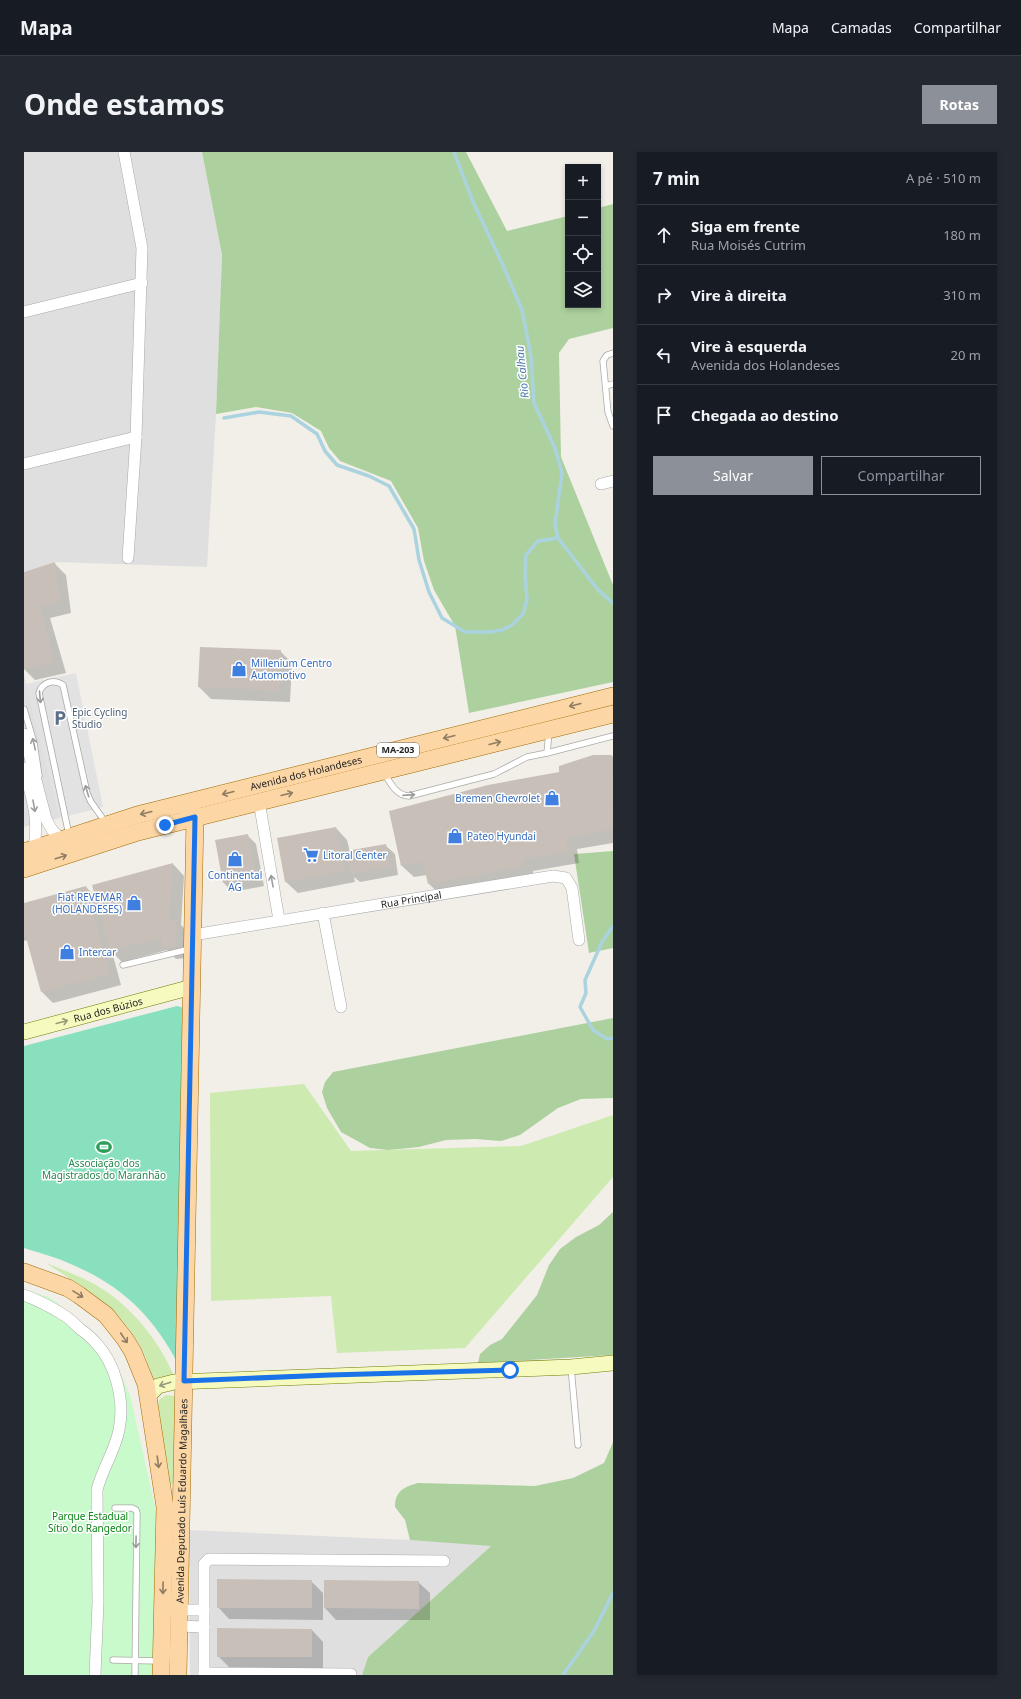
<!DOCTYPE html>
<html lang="pt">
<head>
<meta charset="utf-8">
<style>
	:root { --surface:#171b24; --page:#242831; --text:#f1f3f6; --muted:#9ea1a6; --line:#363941; --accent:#8c9099 }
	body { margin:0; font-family:"Noto Sans",sans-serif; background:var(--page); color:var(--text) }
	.controls { position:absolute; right:12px; top:12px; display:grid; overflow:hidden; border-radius:0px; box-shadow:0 2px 6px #0003 }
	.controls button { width:36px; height:36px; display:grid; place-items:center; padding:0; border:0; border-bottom:1px solid var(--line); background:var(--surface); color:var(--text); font:20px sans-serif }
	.stop { position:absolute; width:12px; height:12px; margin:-9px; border:3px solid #1a73e8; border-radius:50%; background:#fff }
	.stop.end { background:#1a73e8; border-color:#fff; box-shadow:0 1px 4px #0008 }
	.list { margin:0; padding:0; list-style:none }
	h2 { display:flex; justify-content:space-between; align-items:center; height:52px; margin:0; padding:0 16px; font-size:17px }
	h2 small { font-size:13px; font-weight:400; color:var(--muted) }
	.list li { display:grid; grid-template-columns:26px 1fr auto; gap:12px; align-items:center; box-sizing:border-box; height:60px; padding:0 16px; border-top:1px solid var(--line) }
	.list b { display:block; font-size:15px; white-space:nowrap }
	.list p { margin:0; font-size:13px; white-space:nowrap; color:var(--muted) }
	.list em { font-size:13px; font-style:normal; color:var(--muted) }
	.actions { display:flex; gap:8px; padding:12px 16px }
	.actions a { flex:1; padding:9px 0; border:1px solid var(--accent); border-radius:0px; text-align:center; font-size:14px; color:var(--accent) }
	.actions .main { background:var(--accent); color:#fff }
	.icon { flex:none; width:22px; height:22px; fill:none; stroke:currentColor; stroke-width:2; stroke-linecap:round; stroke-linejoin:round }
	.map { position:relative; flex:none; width:589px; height:1523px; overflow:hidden; border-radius:0px }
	header { display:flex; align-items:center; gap:24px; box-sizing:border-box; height:56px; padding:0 20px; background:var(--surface); border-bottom:1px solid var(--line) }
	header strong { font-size:19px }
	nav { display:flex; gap:22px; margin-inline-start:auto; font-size:14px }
	.intro { display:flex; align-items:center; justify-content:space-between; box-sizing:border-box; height:96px; padding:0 24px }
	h1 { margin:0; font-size:28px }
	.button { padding:10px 18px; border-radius:0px; background:var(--accent); color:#fff; font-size:14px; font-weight:700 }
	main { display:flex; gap:24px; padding:0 24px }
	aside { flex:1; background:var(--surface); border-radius:0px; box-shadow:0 2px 6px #0003 }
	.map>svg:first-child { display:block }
</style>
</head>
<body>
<header>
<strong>Mapa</strong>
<nav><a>Mapa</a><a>Camadas</a><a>Compartilhar</a></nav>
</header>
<div class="intro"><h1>Onde estamos</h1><a class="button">Rotas</a></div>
<main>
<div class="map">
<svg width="589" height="1523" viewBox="0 0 589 1523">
	<rect width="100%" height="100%" fill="#f2efe9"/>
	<g fill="#e0dfdf">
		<polygon points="0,0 178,0 198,103 192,262 183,415 31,410 0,420"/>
		<polygon points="0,523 36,666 0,675"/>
		<polygon points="165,1378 386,1388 468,1393 344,1505 338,1523 166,1523"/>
	</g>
	<g fill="#cdebb0">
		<polygon points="280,932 327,999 497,994 589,963 589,1025 441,1196 313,1201 307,1144 187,1149 186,941"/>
		<path d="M22,1111C39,1118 56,1124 72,1133C107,1153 136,1190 151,1226L138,1225L130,1228C126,1218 123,1207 118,1197C98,1158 57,1134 22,1111Z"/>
		<polygon points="142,1243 150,1244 152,1247 149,1331 145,1333 134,1252 135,1248"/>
	</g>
	<g fill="#add19e">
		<polygon points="178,0 442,0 483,79 544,64 544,153 574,153 574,56 589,52 589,176 545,187 535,201 537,305 589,433 589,530 445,561 431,474 410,438 400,409 394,376 367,329 316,309 305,296 297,279 268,261 232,255 192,262 198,103"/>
		<polygon points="589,699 589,796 565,801 550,702"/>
		<polygon points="589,866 589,946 557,947 534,956 496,983 477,989 451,987 422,988 395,995 364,998 346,996 317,980 303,956 298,940 301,930 309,920"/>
		<polygon points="589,1060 589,1203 454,1211 456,1202 466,1193 478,1187 513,1143 525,1113 536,1097 552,1085 575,1073"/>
		<path d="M589,1290V1523H338L344,1505L467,1394L386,1388L381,1368L371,1355C371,1339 380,1335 394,1331L511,1334L549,1326L580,1311Z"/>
	</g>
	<polygon fill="#c8facc" points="0,1137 27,1146 74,1184 90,1207 106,1243 132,1359 129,1523 0,1523"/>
	<path fill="#88e0be" d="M153,854L157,855L162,859L154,1212C130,1165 98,1134 49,1113C34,1106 16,1101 0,1096V894Z"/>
	<polygon fill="#e2e2e2" points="52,521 79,655 36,666 2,532"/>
	<g fill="#0003">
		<polygon points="31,412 42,423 47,461 26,466 42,521 11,528 0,517 0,421"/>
		<polygon points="256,499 268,511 266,550 187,547 175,535"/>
		<polygon points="588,604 589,605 589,691 553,697 555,711 509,719 510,726 417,743 405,732 403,723 390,725 378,714 535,620"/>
		<polygon points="312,676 323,688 326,700 362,694 371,702 374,723 336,730 330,725 331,730 274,741 262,730 254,687"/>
		<polygon points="223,683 232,692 240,734 208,740 200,731 192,689"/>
		<polygon points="149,712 160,724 157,773 165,781 163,806 152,807 143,798 98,810 88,800 97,833 29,851 18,840 4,788 0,789 0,752 62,735 72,745"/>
		<polygon points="287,1429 299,1441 299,1468 205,1467 194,1455"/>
		<polygon points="394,1430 406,1441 406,1468 312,1468 301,1456"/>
		<polygon points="288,1478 299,1490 299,1516 206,1516 194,1504"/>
	</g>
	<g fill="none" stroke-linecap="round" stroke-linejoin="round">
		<g stroke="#aad3df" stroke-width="3.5">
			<polyline points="430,0 449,50 478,111 498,158 507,204 510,251 531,296 538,321 531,373 534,386 574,438 589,451"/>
			<polyline points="200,266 235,260 267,264 293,282 301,299 313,313 345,324 365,334 390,377 395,408 405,440 418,466 441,480 466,480 478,478 488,473 499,462 503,448 501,421 502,403 514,389 534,386"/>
			<polyline points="589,774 578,790 561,828 562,841 556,855 569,878 583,887 589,886"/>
			<polyline points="539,1523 570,1479 589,1441"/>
		</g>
	</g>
	<g fill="#c7bfb8">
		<polygon points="31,410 36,450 16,455 31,510 0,517 0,420"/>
		<polygon points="176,495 257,498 255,539 174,535"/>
		<polygon points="569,603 588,603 589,677 542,686 544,700 498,707 499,714 404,732 399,710 377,714 365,659 464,633 535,620 535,614"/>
		<polygon points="312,675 321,719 261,730 253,686"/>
		<polygon points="224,682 232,725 199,731 191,688"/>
		<polygon points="362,692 366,715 326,722 322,699"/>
		<polygon points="149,711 145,770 153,768 152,795 139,796 137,786 86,799 68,733"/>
		<polygon points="62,734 86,822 17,840 0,778 0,751"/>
		<polygon points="193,1427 288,1428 288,1456 193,1456"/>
		<polygon points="300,1428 395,1429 395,1457 300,1456"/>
		<polygon points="193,1476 288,1477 288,1505 193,1505"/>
	</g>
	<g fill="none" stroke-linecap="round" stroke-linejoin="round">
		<defs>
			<g id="lane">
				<polyline points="589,201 583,203 579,209 584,260 589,274"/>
				<polyline points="582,234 589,232"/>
				<polyline points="0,557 10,591 15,624"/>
				<polyline points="523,601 589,584"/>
				<path d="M360,621C366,630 372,644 385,644L470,622L503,605L523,601L525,580"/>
				<path d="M45,683L15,541C18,531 29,526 39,533L63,641L67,650L82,671"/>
				<polyline points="99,813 166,797"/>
				<polyline points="547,1215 554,1293"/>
				<polyline points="91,1356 108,1356 112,1358 113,1361 111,1523"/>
				<polyline points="89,1508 135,1509"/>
			</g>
			<g id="street">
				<polyline points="100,0 118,96 112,285 104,406"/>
				<polyline points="0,160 118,131"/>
				<polyline points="0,312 112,285"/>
				<polyline points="577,332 589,329"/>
				<polyline points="0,582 22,667 28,678 38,688"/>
				<path d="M0,616C8,647 15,664 10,697"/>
				<polyline points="235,649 255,768"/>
				<polyline points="299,761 317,855"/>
				<path id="s1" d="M169,783L529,724L542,726L548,736L555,788"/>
				<path d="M0,1143C13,1148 27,1155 38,1162C44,1165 50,1171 55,1176C60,1180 66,1184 71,1190C92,1211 101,1249 95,1278C91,1299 78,1317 73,1338L74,1450L71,1523"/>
				<polyline points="155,1458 180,1458"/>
				<polyline points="155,1474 180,1475"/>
				<polyline points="180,1521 327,1522"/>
				<polyline points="180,1523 180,1412 185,1407 420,1409"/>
			</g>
			<g id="secondary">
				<path id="s2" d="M0,880L168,835"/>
				<polyline points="125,1243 134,1234 150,1230 547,1215 589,1211"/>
			</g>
			<g id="primary">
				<path id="s3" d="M0,700L113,663L589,544"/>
				<polyline points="0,717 114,680 589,562"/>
				<polyline points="0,1120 44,1136 55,1143 82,1163 101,1187 109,1200 122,1232 141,1355 137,1523"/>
				<path id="s4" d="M154,1523L171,665L160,652"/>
			</g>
		</defs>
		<use href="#lane" stroke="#a9a9a9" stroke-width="7"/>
		<use href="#street" stroke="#a9a9a9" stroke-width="12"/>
		<use href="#secondary" stroke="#707d05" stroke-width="16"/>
		<use href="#primary" stroke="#a06b00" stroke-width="18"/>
		<use href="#lane" stroke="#fff" stroke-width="5.5"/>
		<use href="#street" stroke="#fff" stroke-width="11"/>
		<use href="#secondary" stroke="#f7fabf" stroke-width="15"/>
		<use href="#primary" stroke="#fcd6a4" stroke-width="17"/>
	</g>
	<defs><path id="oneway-shaft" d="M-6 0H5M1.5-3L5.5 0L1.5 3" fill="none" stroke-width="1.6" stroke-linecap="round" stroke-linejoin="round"/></defs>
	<g stroke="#9c9c9c">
		<use href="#oneway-shaft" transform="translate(16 545) rotate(85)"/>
		<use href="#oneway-shaft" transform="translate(10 592) rotate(-103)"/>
		<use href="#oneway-shaft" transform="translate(63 639) rotate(-107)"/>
		<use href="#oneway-shaft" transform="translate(385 643) rotate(-4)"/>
		<use href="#oneway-shaft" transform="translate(10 654) rotate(80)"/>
		<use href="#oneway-shaft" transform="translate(248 729) rotate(-100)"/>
		<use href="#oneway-shaft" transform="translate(112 1390) rotate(91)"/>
	</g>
	<g stroke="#8f7c63">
		<use href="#oneway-shaft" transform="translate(551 553) rotate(166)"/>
		<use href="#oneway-shaft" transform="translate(425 585) rotate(166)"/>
		<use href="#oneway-shaft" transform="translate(471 591) rotate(-14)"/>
		<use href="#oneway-shaft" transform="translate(204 641) rotate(166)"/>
		<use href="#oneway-shaft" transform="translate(263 642) rotate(-14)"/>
		<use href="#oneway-shaft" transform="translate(122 661) rotate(166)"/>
		<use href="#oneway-shaft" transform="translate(37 705) rotate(-18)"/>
		<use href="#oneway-shaft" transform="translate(54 1142) rotate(32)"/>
		<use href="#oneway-shaft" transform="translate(100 1186) rotate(56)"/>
		<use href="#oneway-shaft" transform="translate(134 1310) rotate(82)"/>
		<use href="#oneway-shaft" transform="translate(139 1436) rotate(91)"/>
	</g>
	<g stroke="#979978">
		<use href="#oneway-shaft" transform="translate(38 870) rotate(-15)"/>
		<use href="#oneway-shaft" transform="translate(141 1232) rotate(162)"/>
	</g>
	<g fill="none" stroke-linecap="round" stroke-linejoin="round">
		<polyline stroke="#1a73e8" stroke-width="5" points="141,673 171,665 160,1229 306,1223 486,1218"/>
	</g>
	<defs>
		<symbol id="shop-bare" viewBox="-9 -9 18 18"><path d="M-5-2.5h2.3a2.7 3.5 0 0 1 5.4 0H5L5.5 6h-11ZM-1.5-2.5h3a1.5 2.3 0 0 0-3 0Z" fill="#3f7fe0" stroke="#fff" stroke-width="2.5" paint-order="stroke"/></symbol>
		<symbol id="parking-bare" viewBox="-9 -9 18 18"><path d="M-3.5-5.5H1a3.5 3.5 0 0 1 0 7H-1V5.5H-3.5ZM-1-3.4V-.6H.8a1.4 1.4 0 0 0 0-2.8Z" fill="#5c6f8a" stroke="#fff" stroke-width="2.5" paint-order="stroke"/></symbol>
		<symbol id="supermarket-bare" viewBox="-9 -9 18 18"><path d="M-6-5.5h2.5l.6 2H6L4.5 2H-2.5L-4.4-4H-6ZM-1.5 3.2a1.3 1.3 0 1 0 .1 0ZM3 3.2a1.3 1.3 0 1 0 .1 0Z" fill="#3f7fe0" stroke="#fff" stroke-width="2.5" paint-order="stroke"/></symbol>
		<symbol id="stadium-bare" viewBox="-9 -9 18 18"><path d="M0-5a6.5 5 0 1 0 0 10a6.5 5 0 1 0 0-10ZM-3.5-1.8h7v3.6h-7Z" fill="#2e9e5b" stroke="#fff" stroke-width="2.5" paint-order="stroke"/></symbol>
	</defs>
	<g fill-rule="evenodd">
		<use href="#shop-bare" x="204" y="506" width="22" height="22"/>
		<use href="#parking-bare" x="25" y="555" width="22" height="22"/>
		<use href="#shop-bare" x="517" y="635" width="22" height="22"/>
		<use href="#shop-bare" x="420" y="673" width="22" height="22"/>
		<use href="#supermarket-bare" x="276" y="692" width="22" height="22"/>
		<use href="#shop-bare" x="200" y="696" width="22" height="22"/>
		<use href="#shop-bare" x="99" y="740" width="22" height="22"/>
		<use href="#shop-bare" x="32" y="789" width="22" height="22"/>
		<use href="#stadium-bare" x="69" y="984" width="22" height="22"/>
	</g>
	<g text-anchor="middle" stroke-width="3" stroke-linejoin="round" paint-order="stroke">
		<rect fill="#fff" stroke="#646464" stroke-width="1" x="353" y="591" width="42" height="14" rx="3"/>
		<g font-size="9" font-weight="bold" fill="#222">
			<text x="374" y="601">MA-203</text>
		</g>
		<g font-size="10" fill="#366cbe" stroke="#fff" text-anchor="start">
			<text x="227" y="515">Millenium Centro<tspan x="227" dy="12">Automotivo</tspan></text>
			<text x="516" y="650" text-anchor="end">Bremen Chevrolet</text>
			<text x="443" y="688">Pateo Hyundai</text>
			<text x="299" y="707">Litoral Center</text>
			<text x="211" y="727" text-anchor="middle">Continental<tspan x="211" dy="12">AG</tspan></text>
			<text x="98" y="749" text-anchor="end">Fiat REVEMAR<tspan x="98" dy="12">(HOLANDESES)</tspan></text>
			<text x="55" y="804">Intercar</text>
		</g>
		<g font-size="10" fill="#4e5e75" stroke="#fff" text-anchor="start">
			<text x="48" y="564">Epic Cycling<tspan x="48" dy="12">Studio</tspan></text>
		</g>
		<g font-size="10" fill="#222" stroke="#fff">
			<text dy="4" stroke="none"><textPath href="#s3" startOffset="293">Avenida dos Holandeses</textPath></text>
			<text dy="4" stroke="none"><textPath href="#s1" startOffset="221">Rua Principal</textPath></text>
			<text dy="4" stroke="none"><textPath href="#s2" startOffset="87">Rua dos Búzios</textPath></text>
			<text dy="4" stroke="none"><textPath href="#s4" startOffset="174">Avenida Deputado Luís Eduardo Magalhães</textPath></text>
		</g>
		<g font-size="10" fill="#27864d" stroke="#fff">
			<text x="80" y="1015">Associação dos<tspan x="80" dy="12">Magistrados do Maranhão</tspan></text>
		</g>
		<g font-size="10" fill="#0c8416" stroke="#fff">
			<text x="66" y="1368">Parque Estadual<tspan x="66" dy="12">Sítio do Rangedor</tspan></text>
		</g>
		<g font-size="11" font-style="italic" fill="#4a7aab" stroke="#fff">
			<text transform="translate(498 220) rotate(-96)" y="4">Rio Calhau</text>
		</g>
	</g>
</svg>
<div class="controls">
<button>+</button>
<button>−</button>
<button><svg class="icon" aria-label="locate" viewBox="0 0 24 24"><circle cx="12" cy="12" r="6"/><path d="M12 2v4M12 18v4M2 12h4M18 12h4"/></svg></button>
<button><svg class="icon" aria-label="layers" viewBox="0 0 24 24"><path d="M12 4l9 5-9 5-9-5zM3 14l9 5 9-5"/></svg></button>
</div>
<div class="stop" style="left:486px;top:1218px"></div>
<div class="stop end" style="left:141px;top:673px"></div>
</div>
<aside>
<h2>7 min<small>A pé · 510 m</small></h2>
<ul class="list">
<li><svg class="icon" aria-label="ahead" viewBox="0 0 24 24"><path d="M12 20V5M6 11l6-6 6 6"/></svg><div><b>Siga em frente</b><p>Rua Moisés Cutrim</p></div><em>180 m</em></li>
<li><svg class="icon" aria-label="right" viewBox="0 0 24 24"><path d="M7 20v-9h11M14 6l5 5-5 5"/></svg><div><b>Vire à direita</b></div><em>310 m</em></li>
<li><svg class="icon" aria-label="left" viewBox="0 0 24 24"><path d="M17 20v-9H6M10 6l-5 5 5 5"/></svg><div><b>Vire à esquerda</b><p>Avenida dos Holandeses</p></div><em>20 m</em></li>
<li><svg class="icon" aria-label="arrive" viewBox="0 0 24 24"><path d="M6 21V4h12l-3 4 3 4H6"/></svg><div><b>Chegada ao destino</b></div></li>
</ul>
<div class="actions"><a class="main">Salvar</a><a>Compartilhar</a></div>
</aside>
</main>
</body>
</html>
